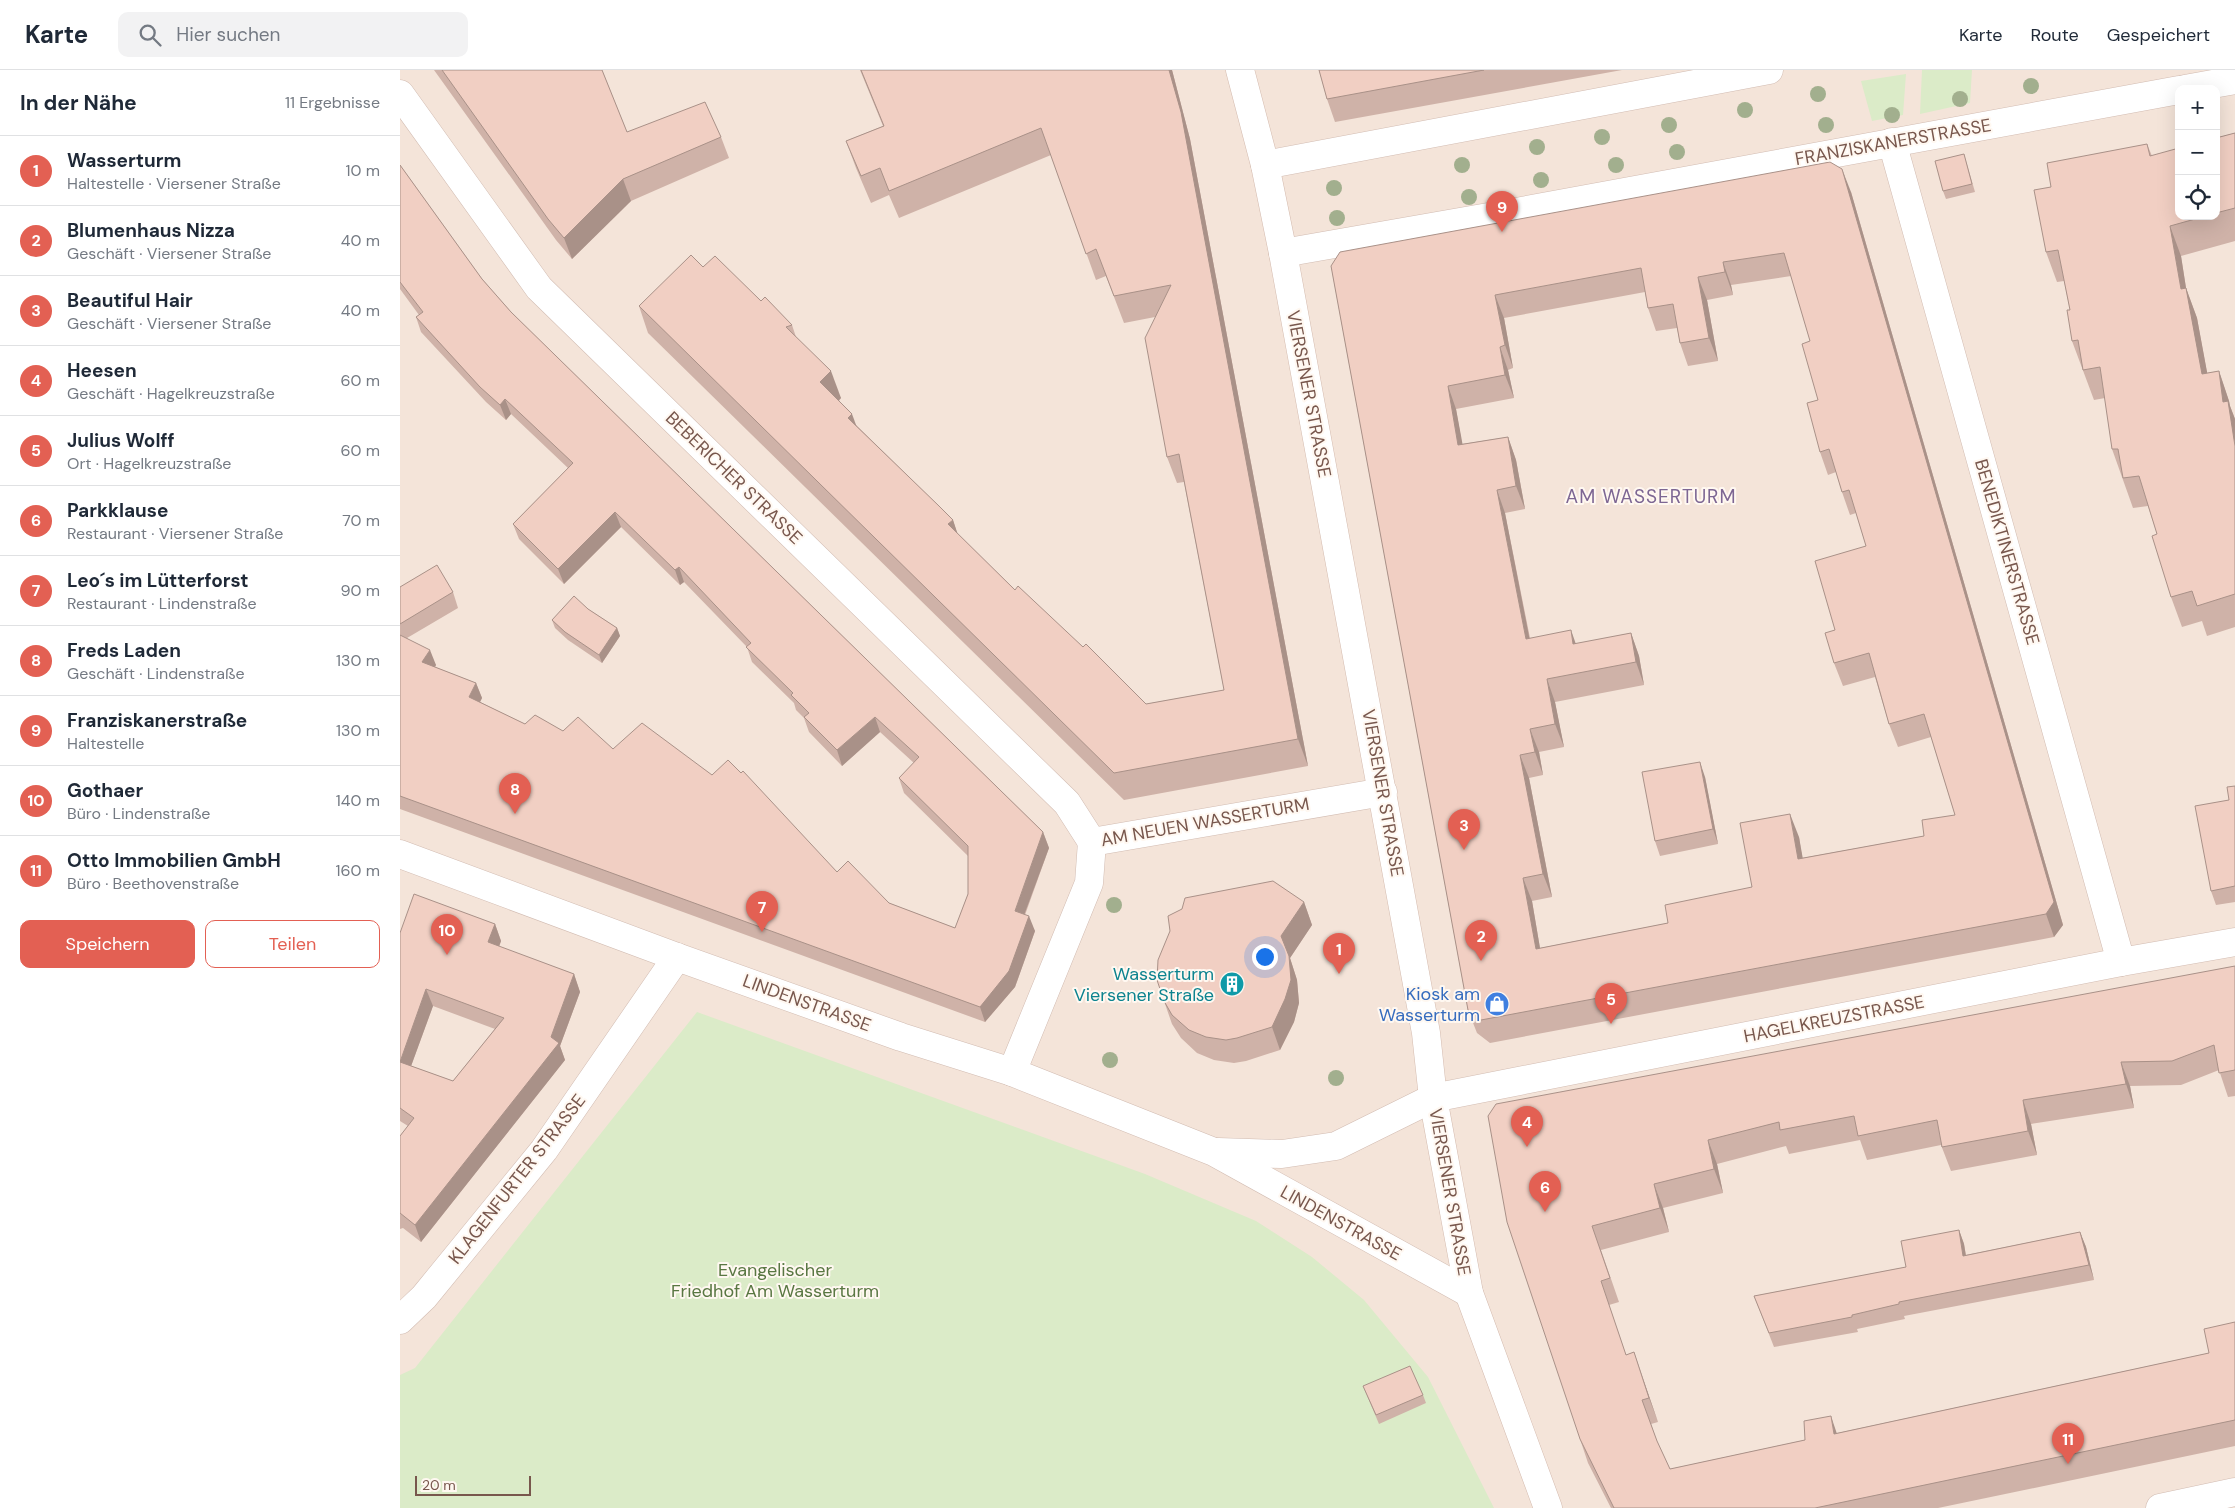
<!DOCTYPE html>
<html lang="de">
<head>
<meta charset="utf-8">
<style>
	:root { --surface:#fff; --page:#f2f2f3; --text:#1f2937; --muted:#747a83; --line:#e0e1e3; --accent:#e36053 }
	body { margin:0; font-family:"DM Sans",sans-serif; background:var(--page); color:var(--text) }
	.controls { position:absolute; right:15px; top:15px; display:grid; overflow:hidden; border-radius:10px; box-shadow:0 5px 20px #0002 }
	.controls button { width:45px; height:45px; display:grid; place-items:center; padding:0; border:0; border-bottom:1px solid var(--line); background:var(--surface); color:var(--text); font:25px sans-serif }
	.scale { position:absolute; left:15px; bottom:12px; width:116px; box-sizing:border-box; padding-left:5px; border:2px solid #78574d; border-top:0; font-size:14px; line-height:18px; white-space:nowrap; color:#78574d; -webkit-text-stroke:4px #fff8f1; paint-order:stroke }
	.you { position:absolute; left:864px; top:886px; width:18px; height:18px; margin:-12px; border:4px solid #fff; border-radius:50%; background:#1a73e8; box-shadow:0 0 0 8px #1a73e833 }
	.badge { display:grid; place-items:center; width:32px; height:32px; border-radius:50%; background:var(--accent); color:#fff; font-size:16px; font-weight:700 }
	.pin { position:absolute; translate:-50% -41px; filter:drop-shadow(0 1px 2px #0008) }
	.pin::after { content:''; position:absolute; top:26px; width:18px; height:15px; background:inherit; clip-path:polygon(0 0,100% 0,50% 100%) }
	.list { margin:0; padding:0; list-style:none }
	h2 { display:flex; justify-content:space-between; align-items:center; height:65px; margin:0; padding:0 20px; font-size:21px }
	h2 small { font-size:16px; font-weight:400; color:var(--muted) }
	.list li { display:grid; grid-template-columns:32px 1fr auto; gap:15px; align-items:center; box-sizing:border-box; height:70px; padding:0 20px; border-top:1px solid var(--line) }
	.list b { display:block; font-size:19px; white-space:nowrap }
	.list p { margin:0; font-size:16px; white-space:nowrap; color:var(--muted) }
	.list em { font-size:16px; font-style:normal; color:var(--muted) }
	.actions { display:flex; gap:10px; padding:15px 20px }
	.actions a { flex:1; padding:11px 0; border:1px solid var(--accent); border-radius:10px; text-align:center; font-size:18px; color:var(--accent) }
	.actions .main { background:var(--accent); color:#fff }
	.icon { flex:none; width:28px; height:28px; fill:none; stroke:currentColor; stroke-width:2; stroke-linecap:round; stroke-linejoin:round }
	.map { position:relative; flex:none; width:1835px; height:1438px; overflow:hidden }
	header { display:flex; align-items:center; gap:30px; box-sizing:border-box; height:70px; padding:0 25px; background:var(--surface); border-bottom:1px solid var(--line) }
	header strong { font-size:24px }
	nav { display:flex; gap:28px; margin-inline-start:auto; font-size:18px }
	.search { width:350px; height:45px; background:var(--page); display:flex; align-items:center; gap:12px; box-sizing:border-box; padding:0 18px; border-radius:10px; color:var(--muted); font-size:19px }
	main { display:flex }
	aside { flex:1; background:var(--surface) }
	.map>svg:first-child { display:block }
</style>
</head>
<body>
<header>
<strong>Karte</strong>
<div class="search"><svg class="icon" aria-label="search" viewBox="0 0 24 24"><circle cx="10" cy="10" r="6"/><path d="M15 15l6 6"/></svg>Hier suchen</div>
<nav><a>Karte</a><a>Route</a><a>Gespeichert</a></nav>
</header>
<main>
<aside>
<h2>In der Nähe<small>11 Ergebnisse</small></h2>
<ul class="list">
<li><span class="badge">1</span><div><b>Wasserturm</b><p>Haltestelle · Viersener Straße</p></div><em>10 m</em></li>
<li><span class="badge">2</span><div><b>Blumenhaus Nizza</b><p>Geschäft · Viersener Straße</p></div><em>40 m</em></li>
<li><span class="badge">3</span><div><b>Beautiful Hair</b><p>Geschäft · Viersener Straße</p></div><em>40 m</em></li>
<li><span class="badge">4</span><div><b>Heesen</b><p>Geschäft · Hagelkreuzstraße</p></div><em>60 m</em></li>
<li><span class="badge">5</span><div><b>Julius Wolff</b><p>Ort · Hagelkreuzstraße</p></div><em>60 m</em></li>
<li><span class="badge">6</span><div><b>Parkklause</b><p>Restaurant · Viersener Straße</p></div><em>70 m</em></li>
<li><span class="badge">7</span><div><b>Leo´s im Lütterforst</b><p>Restaurant · Lindenstraße</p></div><em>90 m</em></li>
<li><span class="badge">8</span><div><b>Freds Laden</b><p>Geschäft · Lindenstraße</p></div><em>130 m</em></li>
<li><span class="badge">9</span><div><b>Franziskanerstraße</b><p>Haltestelle</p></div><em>130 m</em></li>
<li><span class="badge">10</span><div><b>Gothaer</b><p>Büro · Lindenstraße</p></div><em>140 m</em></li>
<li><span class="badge">11</span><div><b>Otto Immobilien GmbH</b><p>Büro · Beethovenstraße</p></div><em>160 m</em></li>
</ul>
<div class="actions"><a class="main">Speichern</a><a>Teilen</a></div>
</aside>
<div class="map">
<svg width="1835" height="1438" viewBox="0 0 1835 1438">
	<rect width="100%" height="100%" fill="#fcf3eb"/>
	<path fill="#f4e4d9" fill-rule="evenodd" d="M0,0H1835V1438H0ZM1779,19H1816V146H1779Z"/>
	<g fill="#dbebc8">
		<polygon points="1522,0 1572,0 1570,33 1520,44"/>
		<polygon points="1506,4 1503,45 1472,51 1461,11"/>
		<polygon points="297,942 745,1104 856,1151 912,1187 964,1230 1028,1307 1094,1438 0,1438 0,1305 15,1298"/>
	</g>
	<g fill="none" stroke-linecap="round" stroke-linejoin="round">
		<defs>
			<g id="minor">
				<polyline points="1785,19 1835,10"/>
				<polyline points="0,24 139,218 667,733 692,772"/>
				<polyline points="1492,72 1721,892"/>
				<polyline points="865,95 1369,0"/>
				<polyline points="883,183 1100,145 1779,20"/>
				<polyline points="692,772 983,722"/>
				<polyline points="612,1002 689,813 692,772"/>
				<polyline points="1033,1028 1721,892 1835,872"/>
				<polyline points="0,1250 24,1227 144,1080 277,887"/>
				<polyline points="1760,1438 1835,1422"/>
			</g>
			<g id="tertiary">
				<polyline points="0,784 277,887 501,967 612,1002 814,1082 1069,1223"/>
				<polyline points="818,1082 882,1084 936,1076 1033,1028"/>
			</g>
			<polyline id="secondary" points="840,0 865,95 883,183 1026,963 1033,1028 1069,1223 1148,1438"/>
		</defs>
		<use href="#minor" stroke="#d2bcb2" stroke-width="29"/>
		<use href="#tertiary" stroke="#d2bcb2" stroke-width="29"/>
		<use href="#secondary" stroke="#d4bbaf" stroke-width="29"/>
		<use href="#minor" stroke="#fff" stroke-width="28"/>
		<use href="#tertiary" stroke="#fff" stroke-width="28"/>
		<use href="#secondary" stroke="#fff" stroke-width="28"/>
	</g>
	<g fill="#a2af8e">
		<circle cx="1631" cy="16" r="8"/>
		<circle cx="1418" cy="24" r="8"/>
		<circle cx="1560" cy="29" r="8"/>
		<circle cx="1345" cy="40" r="8"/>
		<circle cx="1492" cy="45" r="8"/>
		<circle cx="1269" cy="55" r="8"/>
		<circle cx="1426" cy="55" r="8"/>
		<circle cx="1202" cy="67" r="8"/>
		<circle cx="1137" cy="77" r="8"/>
		<circle cx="1277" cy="82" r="8"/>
		<circle cx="1062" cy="95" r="8"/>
		<circle cx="1216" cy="95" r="8"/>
		<circle cx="1141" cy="110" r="8"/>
		<circle cx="934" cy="118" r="8"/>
		<circle cx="1069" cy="127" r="8"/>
		<circle cx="937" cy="148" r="8"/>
		<circle cx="714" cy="835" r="8"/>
		<circle cx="710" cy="990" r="8"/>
		<circle cx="936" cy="1008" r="8"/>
	</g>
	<g fill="#cfb2a8" fill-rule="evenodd">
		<polygon points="34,0 202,0 227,62 321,67 329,88 231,131 172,189 156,170"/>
		<polygon points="460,0 772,0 790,69 908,696 724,730 248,263 239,236 303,197 361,231 392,255 396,267 441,328 439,331 456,355 553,450 557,463 615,520 683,577 746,634 824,620 784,412 777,413 767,387 755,247 724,253 706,206 696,210 651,85 499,148 489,125 471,133 456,98 446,71 483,56"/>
		<polygon points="919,0 1222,0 935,52 927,29"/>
		<polygon points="1835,63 1835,171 1781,186 1786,218 1797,248 1807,303 1819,301 1829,331 1830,336 1835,349 1835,557 1807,566 1802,551 1782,557 1771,527 1757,464 1748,436 1733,438 1712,379 1705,328 1694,330 1672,271 1670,240 1664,211 1657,212 1646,182 1651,117 1747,74 1752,86 1779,146 1816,146 1816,68"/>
		<polygon points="1564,84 1575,122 1546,129 1543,121"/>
		<polygon points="0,95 82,209 111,242 643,762 649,778 625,845 635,861 615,917 585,952 0,739 0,517 53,522 58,538 7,568 36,595 35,597 76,613 82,628 80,632 125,654 163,661 213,679 437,802 489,833 555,858 568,824 568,786 504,723 499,708 514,693 480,662 442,696 409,662 404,648 396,640 394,633 352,592 347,577 284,512 280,515 221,457 164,514 119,469 113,454 168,398 111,344 106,350 86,332 21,262 16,247 19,245 0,219"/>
		<path d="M1451,122L1663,855L1654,867L1090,973L1077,963L1068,940L931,196ZM1391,206L1410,271L1418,330L1420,382L1428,405L1436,402L1442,422L1450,445L1456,443L1466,476L1435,560L1434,593L1443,616L1475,607L1489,654L1498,677L1531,667L1555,745L1524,766L1402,788L1399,767L1352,817L1268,853L1140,878L1132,831L1152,827L1129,708L1143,705L1139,682L1164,677L1155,632L1244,615L1239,586L1231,563L1176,574L1130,568L1105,443L1125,439L1116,390L1108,367L1062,374L1056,339L1114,328L1108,300L1113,298L1104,248L1245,222L1248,238L1256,261L1277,258L1280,273L1288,296L1318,291L1307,230L1333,225L1331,215Z"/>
		<polygon points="188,539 217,558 220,566 202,593 168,570 155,558 152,550"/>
		<polygon points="1305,707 1318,774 1260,786 1255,771"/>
		<polygon points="1835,716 1835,832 1816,835 1811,821 1829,730"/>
		<polygon points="904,832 912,855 890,888 897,910 899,933 894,952 880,980 846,991 834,993 814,990 797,983 781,968 772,954 764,931"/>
		<path d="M95,854L101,871L99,877L174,904L180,922L160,976L165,990L21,1172L3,1158L0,1159V1066L8,1056L0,1051V863ZM33,936L95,959L53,1011L11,996Z"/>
		<polygon points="1835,896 1835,1026 1828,1027 1819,1000 1781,1015 1730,1016 1734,1038 1631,1054 1637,1085 1551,1101 1541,1075 1467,1090 1460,1070 1389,1084 1386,1076 1317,1094 1323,1123 1263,1138 1269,1162 1201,1180 1219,1232 1209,1235 1226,1285 1234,1282 1258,1352 1251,1354 1257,1372 1270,1399 1809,1283 1835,1252 1835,1376 1538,1438 1211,1438 1188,1393 1180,1369 1088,1046"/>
		<polygon points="1559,1160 1564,1174 1566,1185 1680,1162 1686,1177 1694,1210 1504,1246 1505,1249 1457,1259 1458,1262 1374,1277 1354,1226 1506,1197"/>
		<polygon points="963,1316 1023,1325 1026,1333 979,1354"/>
	</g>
	<g fill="#a99188">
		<polygon points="769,0 772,0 790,69 908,696 898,669"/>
		<polygon points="1442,99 1451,122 1663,855 1654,867 1646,844"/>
		<polygon points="223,109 231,131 172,189 164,168"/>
		<polygon points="1770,156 1781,186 1786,218 1797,248 1813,334 1802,304 1781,219"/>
		<polygon points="1323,192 1331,215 1333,225 1325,202"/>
		<polygon points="1298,207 1307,230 1318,291 1309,268"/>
		<polygon points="1095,225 1104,248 1113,298 1105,275"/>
		<polygon points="1100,277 1108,300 1114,328 1105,305"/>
		<polygon points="431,301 441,328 430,339 420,312"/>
		<polygon points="1819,301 1829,331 1830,336 1835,349 1835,376 1823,332"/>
		<polygon points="1048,316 1056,339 1067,398 1058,375"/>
		<polygon points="105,329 111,344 106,350 100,335"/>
		<polygon points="452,344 462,371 448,348"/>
		<polygon points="1108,367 1116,390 1125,439 1116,416"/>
		<polygon points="1097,420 1105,443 1134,592 1126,569"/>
		<polygon points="215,442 221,457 164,514 158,499"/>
		<polygon points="553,450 562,477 548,454"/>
		<polygon points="279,497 284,512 280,515 275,500"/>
		<polygon points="217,558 220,566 202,593 199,585"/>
		<polygon points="1171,560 1179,583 1173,574"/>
		<polygon points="1231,563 1239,586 1244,615 1236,592"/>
		<polygon points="30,580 36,595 28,608 22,592"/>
		<polygon points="1147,609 1155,632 1164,677 1155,654"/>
		<polygon points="76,613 82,628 75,642 69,627"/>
		<polygon points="475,647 480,662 442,696 437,680"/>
		<polygon points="1130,659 1139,682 1143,705 1135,682"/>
		<polygon points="1120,685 1129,708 1152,827 1143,804"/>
		<polygon points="1300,692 1305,707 1318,774 1313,759"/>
		<polygon points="1390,744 1399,767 1407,812 1398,789"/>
		<polygon points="643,762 649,778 620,856 615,841"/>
		<polygon points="1123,808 1132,831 1144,902 1136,879"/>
		<polygon points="904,832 912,855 890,888 897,910 899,933 894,952 880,980 872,957 881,866"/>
		<polygon points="629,846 635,861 615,917 585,952 580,937"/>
		<polygon points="95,854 101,871 94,890 88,872"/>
		<polygon points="174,904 180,922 160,976 165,990 21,1172 15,1155 151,967"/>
		<polygon points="26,919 33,936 6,1010 0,992"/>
		<polygon points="1721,992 1730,1016 1734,1038 1726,1014"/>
		<polygon points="1623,1030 1631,1054 1637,1085 1628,1061"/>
		<polygon points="1308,1070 1317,1094 1323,1123 1314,1099"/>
		<polygon points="1254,1114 1263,1138 1269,1162 1260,1138"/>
		<polygon points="1559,1160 1564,1174 1568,1200 1563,1186"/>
		<polygon points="1680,1162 1686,1177 1694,1210 1689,1195"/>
		<polygon points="1234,1282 1242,1306 1258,1352 1249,1328"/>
		<polygon points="1431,1346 1439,1370 1434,1364"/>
	</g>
	<g fill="#f1cfc3" stroke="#a99188" fill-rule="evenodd">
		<polygon points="42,0 202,0 227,62 305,32 321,67 223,109 164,168 148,149"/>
		<polygon points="461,0 769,0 781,42 898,669 714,703 239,236 291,185 303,197 315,186 361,231 365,227 392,255 386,257 431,301 420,312 452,344 448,348 539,436 553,450 548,454 615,520 618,516 683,577 686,574 746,634 824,620 779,384 767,387 745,268 771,215 714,226 696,179 686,184 641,58 489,121 480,98 461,106 446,71 484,56"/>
		<polygon points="919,0 1084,0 927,29"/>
		<polygon points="1835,63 1835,138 1816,143 1816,68"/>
		<polygon points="1747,74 1750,86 1779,78 1779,146 1806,146 1770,156 1781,219 1786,218 1802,304 1819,301 1823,332 1828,331 1835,376 1835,524 1797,536 1792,521 1771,527 1752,466 1757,464 1739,406 1723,408 1718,379 1712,379 1700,297 1683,300 1678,270 1672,271 1667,240 1670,240 1658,180 1646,182 1634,120 1651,117 1647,93"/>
		<polygon points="1564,84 1572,114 1543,121 1535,91"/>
		<path d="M1430,92L1442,99L1654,832L1646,844L1081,950L1068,940L931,196L940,182ZM1384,183L1410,271L1402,274L1418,330L1407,333L1420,382L1429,379L1442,422L1449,420L1466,476L1415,491L1435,560L1425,563L1434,593L1469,583L1489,654L1524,644L1555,745L1522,750L1524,766L1398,789L1390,744L1340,753L1352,817L1265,835L1268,853L1136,879L1123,808L1143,804L1120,685L1135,682L1130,659L1155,654L1147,609L1236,592L1231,563L1173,574L1171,560L1126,569L1097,420L1116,416L1108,367L1058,375L1048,316L1105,305L1100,277L1105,275L1095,225L1241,198L1248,238L1273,234L1280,273L1309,268L1298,207L1325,202L1323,192Z"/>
		<polygon points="0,95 82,209 111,242 643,762 615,841 629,846 609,901 580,937 0,726 0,565 30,580 22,592 76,613 69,627 125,654 135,645 163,661 178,647 213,679 242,653 312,705 328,690 341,703 343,701 437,802 448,791 489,833 555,858 568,824 568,776 499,708 519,687 475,647 437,680 404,647 409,643 391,625 393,623 346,577 351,573 279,497 275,500 215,442 158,499 113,454 173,393 105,329 100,335 80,317 16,247 23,242 0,212"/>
		<polygon points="37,495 53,522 0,554 0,517"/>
		<polygon points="174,526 188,539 217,558 199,585 165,562 152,550"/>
		<polygon points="1300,692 1313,759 1255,771 1242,702"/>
		<polygon points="1835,716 1835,816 1811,821 1795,736 1829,730 1827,717"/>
		<polygon points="873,811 904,832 881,866 889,886 891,910 885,929 872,957 837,968 826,970 806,967 789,960 772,945 764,931 757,910 758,890 770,861 768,846 782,839 785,828"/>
		<path d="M14,824L95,854L88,872L174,904L151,967L159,973L15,1155L0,1143V1066L14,1048L0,1038V863ZM26,919L104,948L53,1011L0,992Z"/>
		<polygon points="1835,896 1835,1000 1819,1003 1814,975 1772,991 1721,992 1726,1014 1623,1030 1628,1061 1542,1077 1537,1050 1458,1066 1454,1046 1380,1060 1379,1052 1308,1070 1314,1099 1254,1114 1260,1138 1192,1156 1210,1208 1201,1211 1226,1285 1234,1282 1249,1328 1242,1330 1257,1371 1270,1399 1405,1370 1404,1351 1431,1346 1434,1364 1809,1283 1804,1259 1835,1252 1835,1350 1415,1438 1214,1438 1180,1369 1107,1152 1088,1046 1096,1034"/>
		<polygon points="1559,1160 1563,1186 1680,1162 1689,1195 1499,1232 1499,1234 1452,1245 1452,1247 1369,1263 1354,1226 1506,1197 1501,1171"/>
		<polygon points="1010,1296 1023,1325 976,1345 963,1316"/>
	</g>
	<defs>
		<symbol id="building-disc" viewBox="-11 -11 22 22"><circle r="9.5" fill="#0f9aa8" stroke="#fff8f1"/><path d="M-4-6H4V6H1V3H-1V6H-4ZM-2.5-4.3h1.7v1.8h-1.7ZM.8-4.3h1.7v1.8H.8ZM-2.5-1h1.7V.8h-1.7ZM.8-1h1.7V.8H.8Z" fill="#fff"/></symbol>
		<symbol id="shop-disc" viewBox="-11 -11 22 22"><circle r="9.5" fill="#3f7fe0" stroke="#fff8f1"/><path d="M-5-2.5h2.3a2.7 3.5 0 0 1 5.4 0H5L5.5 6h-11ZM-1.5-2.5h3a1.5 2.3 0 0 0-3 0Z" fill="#fff"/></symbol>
	</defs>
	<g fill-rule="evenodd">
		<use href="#building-disc" x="818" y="900" width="28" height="28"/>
		<use href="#shop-disc" x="1083" y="920" width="28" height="28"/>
	</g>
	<g text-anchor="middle" stroke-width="4" stroke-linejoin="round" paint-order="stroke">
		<g font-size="18" fill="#78574d" stroke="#fff8f1">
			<text transform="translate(1493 72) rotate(-10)" y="6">FRANZISKANERSTRASSE</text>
			<text transform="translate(909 324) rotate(79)" y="6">VIERSENER STRASSE</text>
			<text transform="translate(334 408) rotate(44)" y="6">BEBERICHER STRASSE</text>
			<text transform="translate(1607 482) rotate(74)" y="6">BENEDIKTINERSTRASSE</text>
			<text transform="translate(983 723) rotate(80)" y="6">VIERSENER STRASSE</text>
			<text transform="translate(805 752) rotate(-10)" y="6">AM NEUEN WASSERTURM</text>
			<text transform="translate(407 933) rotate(20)" y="6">LINDENSTRASSE</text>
			<text transform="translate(1434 949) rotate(-11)" y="6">HAGELKREUZSTRASSE</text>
			<text transform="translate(117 1109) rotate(-52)" y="6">KLAGENFURTER STRASSE</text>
			<text transform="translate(1050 1122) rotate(80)" y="6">VIERSENER STRASSE</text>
			<text transform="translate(941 1153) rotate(29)" y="6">LINDENSTRASSE</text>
		</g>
		<g font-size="18" fill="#0d838f" stroke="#fff8f1" text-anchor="end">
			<text x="814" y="910">Wasserturm<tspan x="814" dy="21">Viersener Straße</tspan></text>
		</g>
		<g font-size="18" fill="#366cbe" stroke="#fff8f1" text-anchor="end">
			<text x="1080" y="930">Kiosk am<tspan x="1080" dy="21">Wasserturm</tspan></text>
		</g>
		<g font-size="18" fill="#597742" stroke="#fff8f1">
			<text x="375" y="1206">Evangelischer<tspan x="375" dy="21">Friedhof Am Wasserturm</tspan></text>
		</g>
		<g font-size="19" letter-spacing="1" fill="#7d6693" stroke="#fff8f1">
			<text x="1251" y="433">AM WASSERTURM</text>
		</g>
	</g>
</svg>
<div class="controls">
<button>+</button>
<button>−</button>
<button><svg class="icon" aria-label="locate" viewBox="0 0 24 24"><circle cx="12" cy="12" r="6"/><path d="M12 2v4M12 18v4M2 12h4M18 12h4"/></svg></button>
</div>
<div class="scale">20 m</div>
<div class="you"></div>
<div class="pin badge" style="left:939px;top:904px">1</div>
<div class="pin badge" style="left:1081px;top:891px">2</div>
<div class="pin badge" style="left:1064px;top:780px">3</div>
<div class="pin badge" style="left:1127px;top:1077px">4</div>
<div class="pin badge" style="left:1211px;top:954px">5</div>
<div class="pin badge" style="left:1145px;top:1142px">6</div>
<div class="pin badge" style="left:362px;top:862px">7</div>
<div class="pin badge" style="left:115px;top:744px">8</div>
<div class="pin badge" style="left:1102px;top:162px">9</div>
<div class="pin badge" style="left:47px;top:885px">10</div>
<div class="pin badge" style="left:1668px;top:1394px">11</div>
</div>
</main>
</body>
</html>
